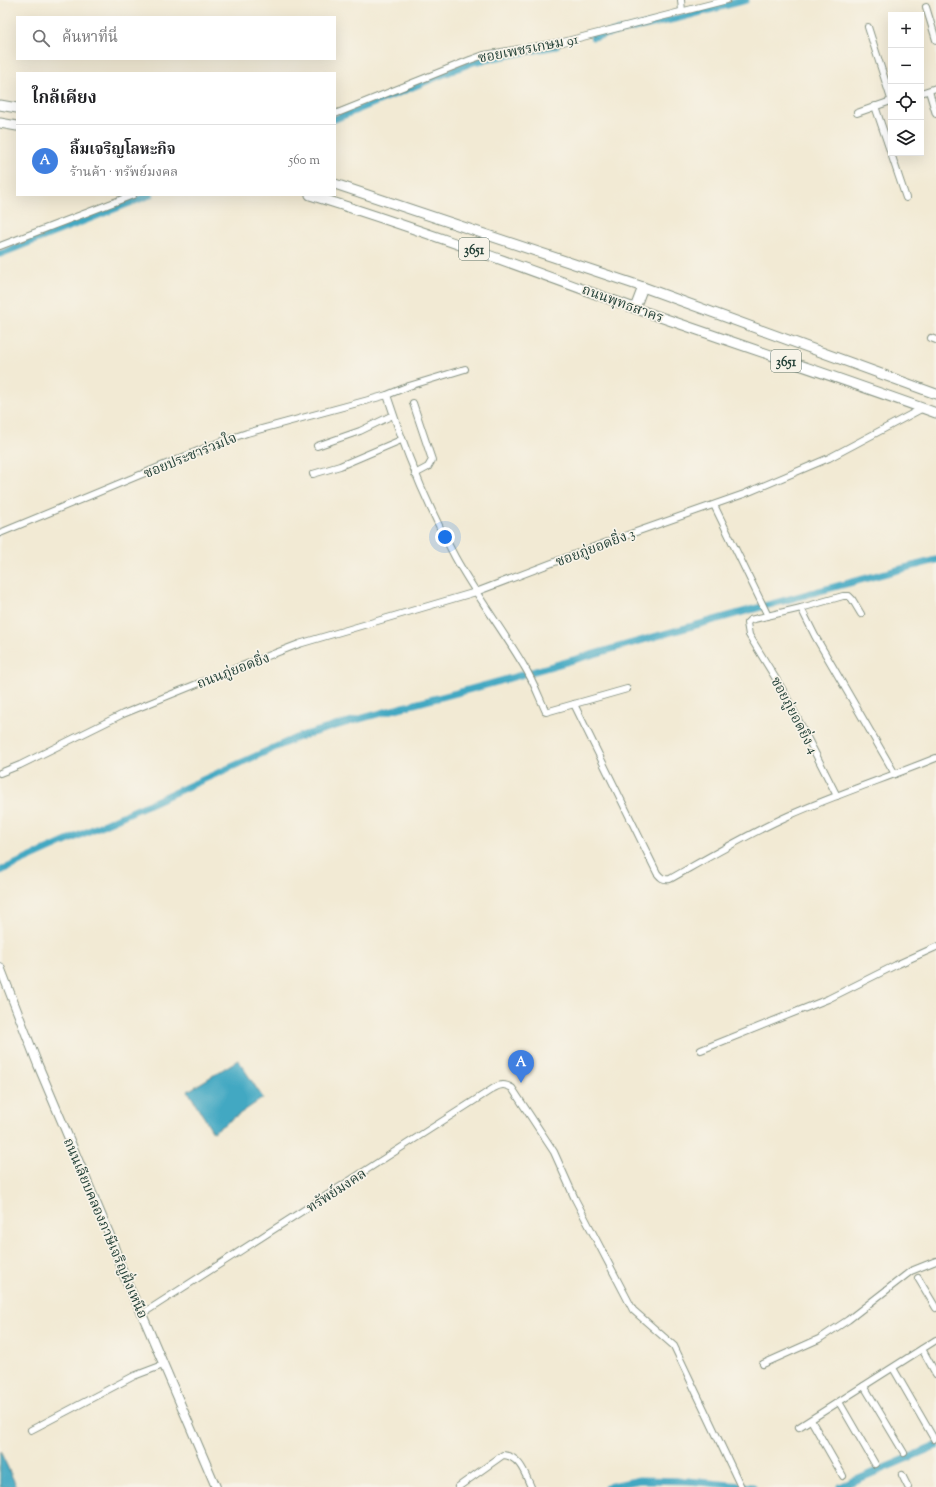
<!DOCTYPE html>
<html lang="th">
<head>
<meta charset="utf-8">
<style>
	:root { --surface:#fff; --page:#f2f2f2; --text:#202124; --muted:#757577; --line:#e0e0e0; --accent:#1f6fb2 }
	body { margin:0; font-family:"Sorts Mill Goudy","Noto Serif Thai",serif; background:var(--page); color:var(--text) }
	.controls { position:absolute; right:12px; top:12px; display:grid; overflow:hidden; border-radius:0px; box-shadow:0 4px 16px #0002 }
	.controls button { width:36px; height:36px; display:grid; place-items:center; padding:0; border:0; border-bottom:1px solid var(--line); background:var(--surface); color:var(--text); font:20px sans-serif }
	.you { position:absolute; left:445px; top:537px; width:14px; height:14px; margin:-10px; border:3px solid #fff; border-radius:50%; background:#1a73e8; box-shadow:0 0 0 6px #1a73e833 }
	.badge { display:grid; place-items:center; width:26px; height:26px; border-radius:50%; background:var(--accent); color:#fff; font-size:13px; font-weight:700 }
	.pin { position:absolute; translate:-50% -33px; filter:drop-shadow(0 1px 2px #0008) }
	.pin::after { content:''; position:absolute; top:21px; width:14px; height:12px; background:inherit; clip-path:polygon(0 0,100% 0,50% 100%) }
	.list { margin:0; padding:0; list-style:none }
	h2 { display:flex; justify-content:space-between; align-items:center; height:52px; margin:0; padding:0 16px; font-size:17px }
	h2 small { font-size:13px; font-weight:400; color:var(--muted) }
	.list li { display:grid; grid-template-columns:26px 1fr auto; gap:12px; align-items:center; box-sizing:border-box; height:72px; padding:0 16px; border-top:1px solid var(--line) }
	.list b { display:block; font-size:15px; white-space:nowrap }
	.list p { margin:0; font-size:13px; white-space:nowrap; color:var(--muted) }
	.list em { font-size:13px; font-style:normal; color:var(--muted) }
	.icon { flex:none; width:22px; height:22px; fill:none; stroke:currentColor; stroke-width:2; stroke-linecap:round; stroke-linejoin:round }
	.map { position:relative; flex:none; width:936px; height:1487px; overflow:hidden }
	.search { position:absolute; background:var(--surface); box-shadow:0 4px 16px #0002; left:16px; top:16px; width:320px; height:44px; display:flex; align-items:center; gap:10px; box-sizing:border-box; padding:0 14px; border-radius:0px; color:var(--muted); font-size:15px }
	.panel { position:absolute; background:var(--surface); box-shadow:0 4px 16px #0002; left:16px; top:72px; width:320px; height:124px; border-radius:0px }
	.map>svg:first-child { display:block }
</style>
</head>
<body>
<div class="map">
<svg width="936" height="1487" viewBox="0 0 936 1487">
	<rect width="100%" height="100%" fill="#f7f3e8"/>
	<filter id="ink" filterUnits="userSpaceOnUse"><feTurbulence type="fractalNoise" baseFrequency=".025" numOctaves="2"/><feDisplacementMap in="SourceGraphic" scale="8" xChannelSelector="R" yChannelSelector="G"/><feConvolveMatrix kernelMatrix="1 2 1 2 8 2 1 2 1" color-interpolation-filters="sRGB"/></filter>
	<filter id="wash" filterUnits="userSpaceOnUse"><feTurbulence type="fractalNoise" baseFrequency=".012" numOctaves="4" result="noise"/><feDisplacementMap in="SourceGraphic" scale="16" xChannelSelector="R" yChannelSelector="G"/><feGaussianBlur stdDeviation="0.9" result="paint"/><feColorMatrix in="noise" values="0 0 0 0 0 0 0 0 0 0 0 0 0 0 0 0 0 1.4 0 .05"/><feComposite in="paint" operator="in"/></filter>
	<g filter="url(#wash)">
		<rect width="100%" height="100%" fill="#f2ead4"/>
		<g fill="#42a8c2" stroke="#30727b">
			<polygon points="238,1060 263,1098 213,1132 188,1091"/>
			<polygon points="0,1451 15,1483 16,1487 0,1487"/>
		</g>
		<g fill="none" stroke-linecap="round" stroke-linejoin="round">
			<g stroke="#42a8c2" stroke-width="7">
				<polyline points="593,37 679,18 746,0"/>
				<polyline points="335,119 473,62 556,46"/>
				<polyline points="0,254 150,195"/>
				<path d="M0,871L296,738C370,714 446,697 521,675C659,635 797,596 936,560"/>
				<polyline points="607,1487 640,1480 688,1481 753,1487"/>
				<polyline points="840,1487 936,1446"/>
			</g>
		</g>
	</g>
	<g filter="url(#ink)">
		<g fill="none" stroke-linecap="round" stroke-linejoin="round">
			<defs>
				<g id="street">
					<polyline points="681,0 682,11"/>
					<polyline points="926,7 936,40"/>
					<polyline points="868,27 891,99"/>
					<polyline points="929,91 936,114"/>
					<polyline points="921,93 936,88"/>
					<polyline points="875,106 906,198"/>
					<polyline points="857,113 891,101"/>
					<polyline points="335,114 470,60 484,55 563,42 727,0"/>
					<polyline points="0,246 133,195"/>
					<polyline points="931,338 936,340"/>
					<path d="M387,395C405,451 427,505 455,557C476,595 502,629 524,666C533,680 539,697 546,712L627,689"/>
					<polyline points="413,403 432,460 428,467 415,474"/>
					<polyline points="317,446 360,431 393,415"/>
					<polyline points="313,474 340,466 401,440"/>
					<polyline points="714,505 768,616"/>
					<polyline points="0,533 217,443 247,433 387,395 409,386 465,369"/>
					<polyline points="801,608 815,636 895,774"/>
					<path d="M574,704L657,873C661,878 663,880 670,879C709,857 748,834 788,816C837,794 887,778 936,758"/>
					<polyline points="0,773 20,765 123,714 229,671 299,644 476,592 599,545 744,494 829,458 923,408"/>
					<polyline points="837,796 784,692 749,635 747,623 750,620 801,608 843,596 849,596 852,599 861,614"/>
					<polyline points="701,1050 828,999 896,965 936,947"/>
					<polyline points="918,1278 936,1308"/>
					<path d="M142,1314L494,1088C501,1084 505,1084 512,1088L554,1152L575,1199L633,1310L674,1346L741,1487"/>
					<polyline points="922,1349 936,1374"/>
					<polyline points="763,1364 819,1339 848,1320 911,1271 936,1261"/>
					<polyline points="893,1368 934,1439"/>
					<polyline points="864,1386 904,1453"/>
					<polyline points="839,1402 875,1464"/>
					<polyline points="811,1420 843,1476"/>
					<polyline points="799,1427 936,1340"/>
					<polyline points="31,1430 134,1376 163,1365"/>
					<polyline points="902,1475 908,1487"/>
					<path d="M458,1487L503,1455C520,1456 525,1474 531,1487"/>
				</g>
				<polyline id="secondary" points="0,967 38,1065 111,1238 126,1281 142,1314 216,1487"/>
				<g id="primary">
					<polyline points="0,105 17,108"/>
					<polyline points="0,123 17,126"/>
					<polyline points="335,184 643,287 936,394"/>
					<path d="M310,195C420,229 527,269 634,308C735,343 836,377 936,413"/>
					<polyline points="635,308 643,287"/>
				</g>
			</defs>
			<use href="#street" stroke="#889484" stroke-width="8"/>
			<use href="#secondary" stroke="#889484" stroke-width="10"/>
			<use href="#primary" stroke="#889484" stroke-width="11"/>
			<use href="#street" stroke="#fff" stroke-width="6"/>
			<use href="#secondary" stroke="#fff" stroke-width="8"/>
			<use href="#primary" stroke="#fff" stroke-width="9"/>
		</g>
	</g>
	<g text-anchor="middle" stroke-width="3.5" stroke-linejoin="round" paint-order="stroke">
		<g fill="#f7f3e8" stroke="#60746a" stroke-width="1">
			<rect x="459" y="238" width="30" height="22" rx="3"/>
			<rect x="771" y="350" width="30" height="22" rx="3"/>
		</g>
		<g font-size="13" font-weight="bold" fill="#1f3d34">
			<text x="474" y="254">3651</text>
			<text x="786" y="366">3651</text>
		</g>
		<g font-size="14" fill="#1f3d34" stroke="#f7f3e8">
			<text transform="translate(528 48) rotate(-11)" y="5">ซอยเพชรเกษม 91</text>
			<text transform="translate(623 303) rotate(20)" y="5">ถนนพุทธสาคร</text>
			<text transform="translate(190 455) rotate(-22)" y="5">ซอยประชาร่วมใจ</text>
			<text transform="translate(595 547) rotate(-21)" y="5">ซอยภู่ยอดยิ่ง 3</text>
			<text transform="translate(233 670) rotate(-21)" y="5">ถนนภู่ยอดยิ่ง</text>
			<text transform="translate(795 715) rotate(62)" y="5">ซอยภู่ยอดยิ่ง 4</text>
			<text transform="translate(336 1190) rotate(-33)" y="5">ทรัพย์มงคล</text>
			<text transform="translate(106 1228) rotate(67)" y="5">ถนนเลียบคลองภาษีเจริญฝั่งเหนือ</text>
		</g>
	</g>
</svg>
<div class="controls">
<button>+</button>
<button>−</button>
<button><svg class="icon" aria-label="locate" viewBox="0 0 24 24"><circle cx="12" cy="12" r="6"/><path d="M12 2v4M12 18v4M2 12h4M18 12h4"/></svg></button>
<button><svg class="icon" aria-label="layers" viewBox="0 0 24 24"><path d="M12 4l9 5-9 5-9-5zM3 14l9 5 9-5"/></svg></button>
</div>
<div class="you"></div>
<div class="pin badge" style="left:521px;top:1083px;background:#3f7fe0">A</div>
<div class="search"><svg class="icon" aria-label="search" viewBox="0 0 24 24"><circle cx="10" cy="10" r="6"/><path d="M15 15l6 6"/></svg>ค้นหาที่นี่</div>
<section class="panel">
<h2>ใกล้เคียง<small></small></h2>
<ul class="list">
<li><span class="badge" style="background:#3f7fe0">A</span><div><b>ลิ้มเจริญโลหะกิจ</b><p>ร้านค้า · ทรัพย์มงคล</p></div><em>560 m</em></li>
</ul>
</section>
</div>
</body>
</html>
